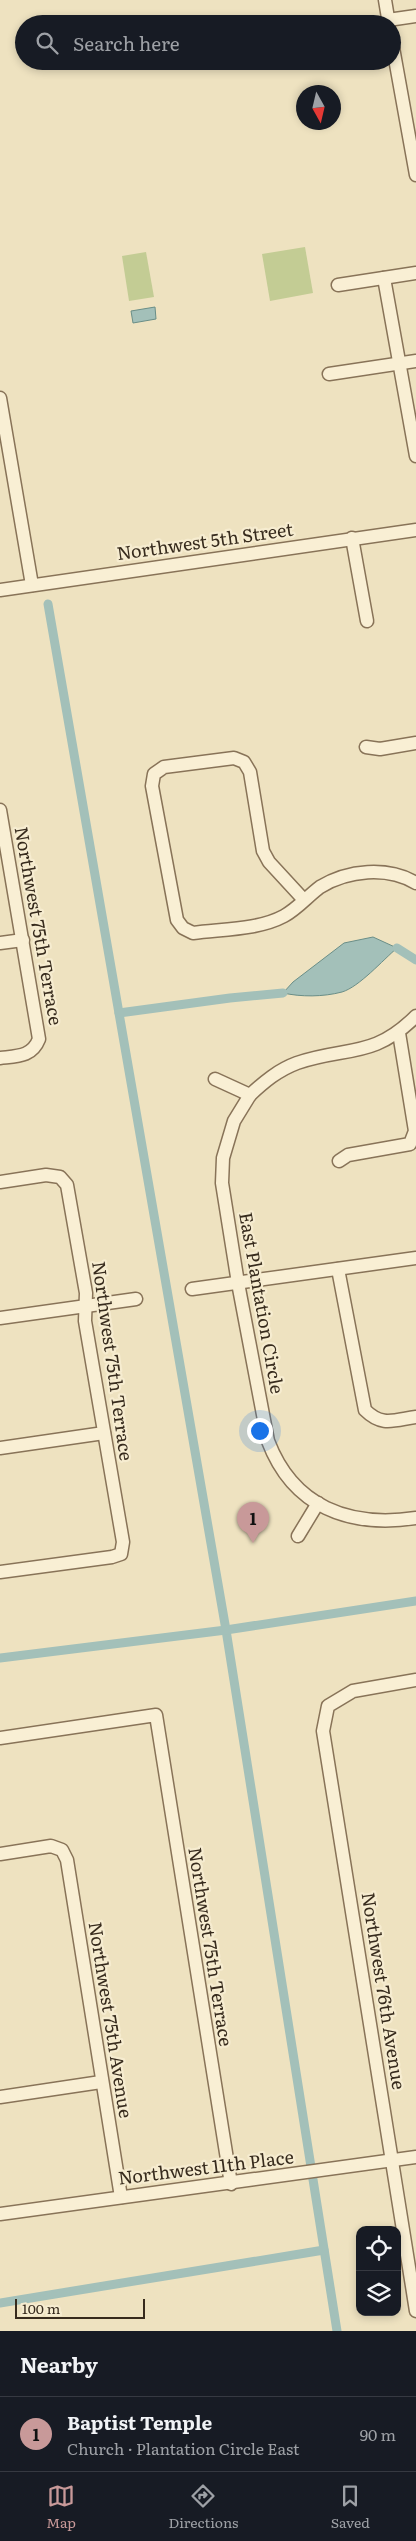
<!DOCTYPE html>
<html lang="en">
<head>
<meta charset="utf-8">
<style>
	:root { --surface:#171b24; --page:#242831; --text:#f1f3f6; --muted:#9ea1a6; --line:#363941; --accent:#c89999 }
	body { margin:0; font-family:Literata,serif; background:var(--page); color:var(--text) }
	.controls { position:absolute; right:15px; bottom:15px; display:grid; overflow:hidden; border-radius:10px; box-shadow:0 2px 8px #0003 }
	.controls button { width:45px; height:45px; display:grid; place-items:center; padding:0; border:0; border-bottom:1px solid var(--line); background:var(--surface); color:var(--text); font:25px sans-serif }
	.compass { position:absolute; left:296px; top:85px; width:45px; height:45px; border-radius:50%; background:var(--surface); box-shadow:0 2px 8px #0003; rotate:172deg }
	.scale { position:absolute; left:15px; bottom:12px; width:130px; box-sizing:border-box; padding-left:5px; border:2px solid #372b1d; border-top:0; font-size:14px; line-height:18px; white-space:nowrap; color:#372b1d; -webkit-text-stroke:4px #f6ecd0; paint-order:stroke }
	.you { position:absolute; left:259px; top:1430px; width:18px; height:18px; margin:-12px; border:4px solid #fff; border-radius:50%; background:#1a73e8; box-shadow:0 0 0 8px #1a73e833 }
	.badge { display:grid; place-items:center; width:32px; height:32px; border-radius:50%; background:var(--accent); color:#111; font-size:16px; font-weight:700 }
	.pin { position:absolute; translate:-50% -41px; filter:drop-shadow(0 1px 2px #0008) }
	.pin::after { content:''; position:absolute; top:26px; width:18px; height:15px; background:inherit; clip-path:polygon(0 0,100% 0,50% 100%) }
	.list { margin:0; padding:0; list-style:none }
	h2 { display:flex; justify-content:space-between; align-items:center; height:65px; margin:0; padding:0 20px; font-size:21px }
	h2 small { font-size:16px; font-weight:400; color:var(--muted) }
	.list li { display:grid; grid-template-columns:32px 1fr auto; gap:15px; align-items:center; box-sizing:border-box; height:75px; padding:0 20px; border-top:1px solid var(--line) }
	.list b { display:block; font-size:19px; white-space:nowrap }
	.list p { margin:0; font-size:16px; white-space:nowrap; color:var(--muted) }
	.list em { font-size:16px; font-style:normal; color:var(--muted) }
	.icon { flex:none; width:28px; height:28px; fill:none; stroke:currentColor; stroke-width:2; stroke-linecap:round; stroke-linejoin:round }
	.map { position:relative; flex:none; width:416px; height:2331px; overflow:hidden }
	.search { position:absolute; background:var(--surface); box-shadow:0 2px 8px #0003; left:15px; right:15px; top:15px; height:55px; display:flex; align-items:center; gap:12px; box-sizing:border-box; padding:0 18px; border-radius:28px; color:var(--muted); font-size:19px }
	.sheet { height:140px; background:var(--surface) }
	nav { display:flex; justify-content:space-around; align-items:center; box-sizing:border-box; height:70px; border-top:1px solid var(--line); background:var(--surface); font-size:14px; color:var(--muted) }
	nav a { display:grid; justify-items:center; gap:2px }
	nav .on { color:var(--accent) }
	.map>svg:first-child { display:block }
</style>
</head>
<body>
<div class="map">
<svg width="416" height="2331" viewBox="0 0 416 2331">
	<rect width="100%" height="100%" fill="#eee2c0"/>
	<g fill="#c3cc94">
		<polygon points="305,247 313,293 270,301 262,254"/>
		<polygon points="146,252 154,297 129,301 122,256"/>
	</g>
	<g fill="#a3c0b9" stroke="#6a8e87">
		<polygon points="155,307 156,319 133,323 131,311"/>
		<path d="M373,937L397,948C383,960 359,987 342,992C323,997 301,997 283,993L293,982L344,943Z"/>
	</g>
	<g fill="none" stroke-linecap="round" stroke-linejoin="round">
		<g stroke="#a3c0b9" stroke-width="9">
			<polyline points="48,604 226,1630 337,2331"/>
			<polyline points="397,948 416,960"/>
			<polyline points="119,1013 230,998 283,993"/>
			<polyline points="0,1658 226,1630 416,1601"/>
			<polyline points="0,2303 324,2250"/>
		</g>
		<defs>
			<g id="minor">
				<polyline points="385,0 389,24"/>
				<polyline points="388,20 416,16"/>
				<polyline points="392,42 416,175"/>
				<polyline points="384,278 416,456"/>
				<polyline points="338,285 416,273"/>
				<polyline points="329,374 416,361"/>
				<polyline points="0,398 32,585"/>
				<polyline points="352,538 367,621"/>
				<polyline points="0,590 416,530"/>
				<polyline points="366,747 380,749 416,743"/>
				<path d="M0,810L39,1039C32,1057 17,1056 0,1058"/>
				<path d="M304,900L269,862L263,851L250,772L244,762L234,758L164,767L154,774L152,786L177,920L183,928L193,933C222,929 258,930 284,916C297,909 308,896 320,887C348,870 387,866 416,883"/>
				<polyline points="0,943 23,940"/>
				<path d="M215,1079L250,1095L234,1121L223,1158L222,1183L238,1283L268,1441C293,1507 349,1528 416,1518"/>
				<path d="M250,1095C264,1082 278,1070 297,1063C347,1046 373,1059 416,1016"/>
				<polyline points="339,1161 348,1155 410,1144 415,1131 399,1033"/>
				<polyline points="0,1182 46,1175 60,1177 67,1185 86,1293 85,1321 123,1542 121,1554 112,1557 0,1572"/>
				<path d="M338,1269L365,1410C382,1427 394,1420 416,1417"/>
				<polyline points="192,1289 416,1258"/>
				<polyline points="0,1318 136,1299"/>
				<polyline points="0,1448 104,1433"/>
				<polyline points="298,1536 318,1503"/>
				<polyline points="416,1680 353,1691 328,1706 323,1731 416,2311"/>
				<polyline points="0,1738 156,1715 231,2184"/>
				<polyline points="0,1854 51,1846 62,1850 67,1860 121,2197"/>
				<polyline points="0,2097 101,2082"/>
				<polyline points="0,2214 416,2157"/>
			</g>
		</defs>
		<use href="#minor" stroke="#887358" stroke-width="15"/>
		<use href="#minor" stroke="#f9efd4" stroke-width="12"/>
	</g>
	<g text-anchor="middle" stroke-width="4.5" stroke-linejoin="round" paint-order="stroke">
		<g font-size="18" fill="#372b1d" stroke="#f6ecd0">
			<text transform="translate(205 542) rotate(-8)" y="6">Northwest 5th Street</text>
			<text transform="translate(38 926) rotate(80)" y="6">Northwest 75th Terrace</text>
			<text transform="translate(261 1303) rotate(80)" y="6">East Plantation Circle</text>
			<text transform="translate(112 1361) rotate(82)" y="6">Northwest 75th Terrace</text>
			<text transform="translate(210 1947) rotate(81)" y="6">Northwest 75th Terrace</text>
			<text transform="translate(383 1991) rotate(81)" y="6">Northwest 76th Avenue</text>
			<text transform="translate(110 2020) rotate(81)" y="6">Northwest 75th Avenue</text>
			<text transform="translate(206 2168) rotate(-7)" y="6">Northwest 11th Place</text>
		</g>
	</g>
</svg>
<div class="controls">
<button><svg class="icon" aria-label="locate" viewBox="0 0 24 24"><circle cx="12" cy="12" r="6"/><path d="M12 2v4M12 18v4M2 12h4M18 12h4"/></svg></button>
<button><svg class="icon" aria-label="layers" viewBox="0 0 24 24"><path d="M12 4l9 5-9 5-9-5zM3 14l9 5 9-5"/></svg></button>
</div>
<svg class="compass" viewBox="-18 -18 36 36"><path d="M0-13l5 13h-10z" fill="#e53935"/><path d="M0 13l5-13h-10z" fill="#9ea1a6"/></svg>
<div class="scale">100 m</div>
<div class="you"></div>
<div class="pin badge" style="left:253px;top:1543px">1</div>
<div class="search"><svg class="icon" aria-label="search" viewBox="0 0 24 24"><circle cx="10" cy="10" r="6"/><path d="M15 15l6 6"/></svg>Search here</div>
</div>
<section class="sheet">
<h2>Nearby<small></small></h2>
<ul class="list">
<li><span class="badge">1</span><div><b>Baptist Temple</b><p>Church · Plantation Circle East</p></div><em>90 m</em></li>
</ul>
</section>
<nav>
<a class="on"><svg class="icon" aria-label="map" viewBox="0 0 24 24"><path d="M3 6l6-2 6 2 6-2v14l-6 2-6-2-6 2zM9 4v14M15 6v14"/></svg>Map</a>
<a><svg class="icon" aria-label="directions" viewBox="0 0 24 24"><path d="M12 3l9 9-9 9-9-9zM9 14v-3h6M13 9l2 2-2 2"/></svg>Directions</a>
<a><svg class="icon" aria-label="saved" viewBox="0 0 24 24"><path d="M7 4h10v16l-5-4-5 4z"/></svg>Saved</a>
</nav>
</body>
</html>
